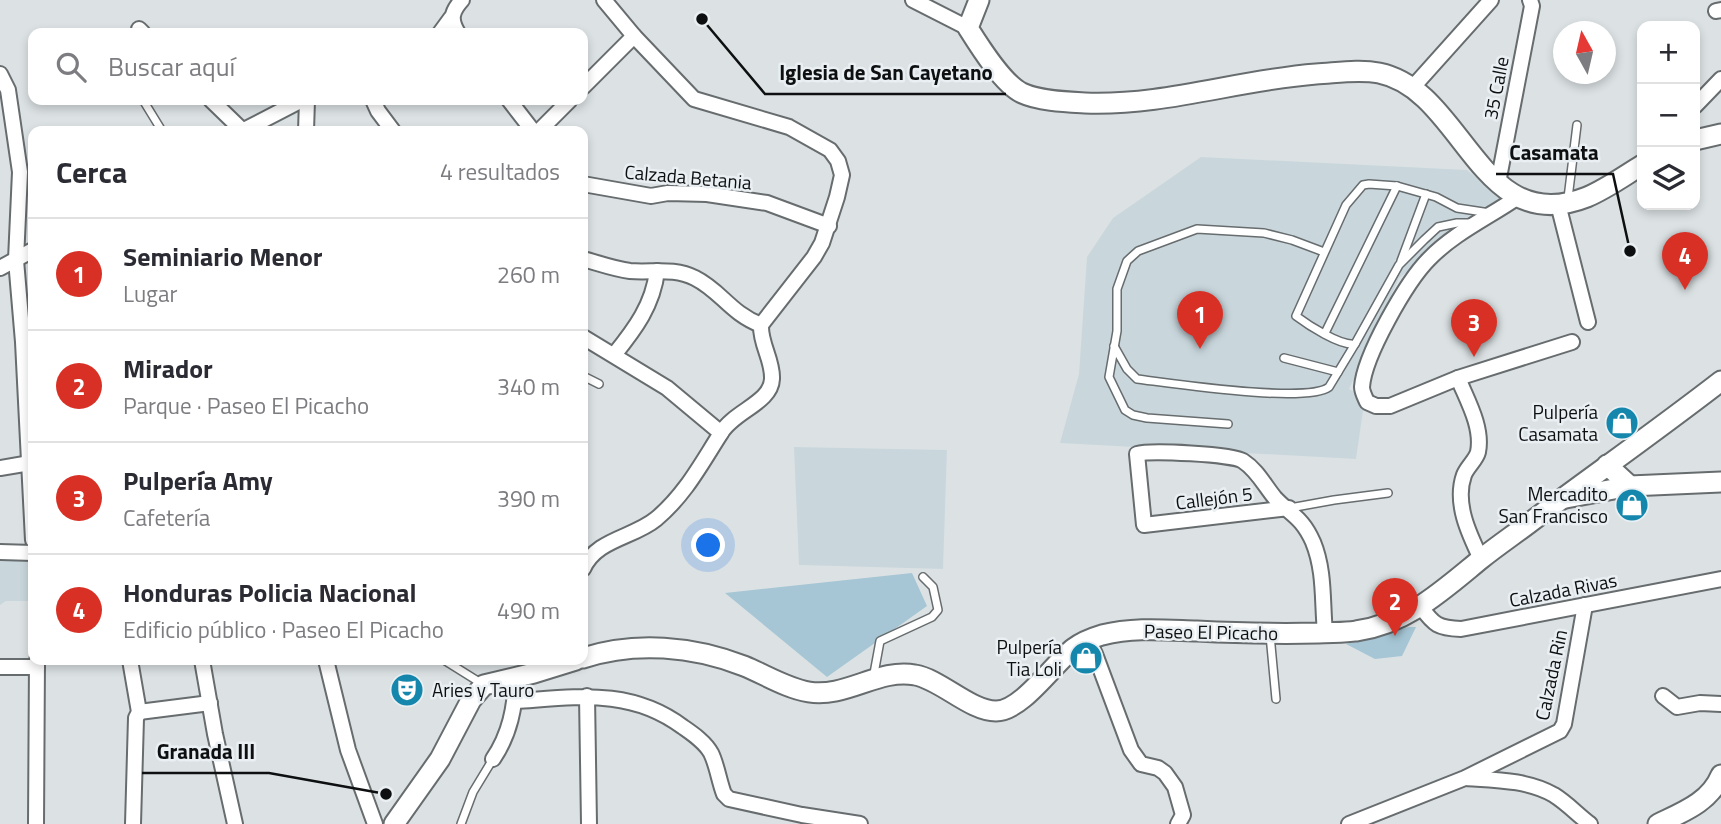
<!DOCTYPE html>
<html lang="es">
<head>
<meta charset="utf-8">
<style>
	:root { --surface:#fff; --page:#f2f2f3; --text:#2b2b33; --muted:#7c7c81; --line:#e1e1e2; --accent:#d93025 }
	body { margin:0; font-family:"Titillium Web",sans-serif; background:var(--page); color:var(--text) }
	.controls { position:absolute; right:21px; top:21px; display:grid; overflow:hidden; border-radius:14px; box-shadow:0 4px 10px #0003 }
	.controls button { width:63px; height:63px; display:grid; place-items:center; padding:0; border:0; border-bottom:2px solid var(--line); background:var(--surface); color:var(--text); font:35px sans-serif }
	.compass { position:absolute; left:1553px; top:21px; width:63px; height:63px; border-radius:50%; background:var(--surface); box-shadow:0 4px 10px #0003; rotate:352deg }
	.you { position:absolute; left:709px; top:546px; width:24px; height:24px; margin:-18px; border:5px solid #fff; border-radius:50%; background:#1a73e8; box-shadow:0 0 0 10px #1a73e833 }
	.badge { display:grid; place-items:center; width:46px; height:46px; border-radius:50%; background:var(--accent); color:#fff; font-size:23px; font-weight:700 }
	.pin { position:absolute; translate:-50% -58px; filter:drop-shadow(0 2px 4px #0008) }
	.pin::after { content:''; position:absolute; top:37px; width:24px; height:21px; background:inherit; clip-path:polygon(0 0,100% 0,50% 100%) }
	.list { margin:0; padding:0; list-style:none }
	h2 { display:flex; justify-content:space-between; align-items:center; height:91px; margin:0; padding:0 28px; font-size:30px }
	h2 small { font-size:23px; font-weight:400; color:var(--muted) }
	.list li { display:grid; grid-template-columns:46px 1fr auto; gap:21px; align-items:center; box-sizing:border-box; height:112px; padding:0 28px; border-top:2px solid var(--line) }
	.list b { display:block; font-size:26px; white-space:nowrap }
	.list p { margin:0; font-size:23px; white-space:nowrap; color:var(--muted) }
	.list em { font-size:23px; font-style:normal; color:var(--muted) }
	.icon { flex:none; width:38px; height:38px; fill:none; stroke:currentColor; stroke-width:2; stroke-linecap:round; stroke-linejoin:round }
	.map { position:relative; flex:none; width:1721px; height:824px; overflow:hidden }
	.search { position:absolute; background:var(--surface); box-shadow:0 4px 10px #0003; left:28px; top:28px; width:560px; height:77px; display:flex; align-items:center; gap:18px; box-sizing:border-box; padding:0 24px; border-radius:14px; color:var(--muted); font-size:26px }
	.panel { position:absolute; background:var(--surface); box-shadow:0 4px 10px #0003; left:28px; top:126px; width:560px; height:539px; border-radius:14px }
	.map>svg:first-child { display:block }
</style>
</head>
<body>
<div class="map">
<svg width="1721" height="824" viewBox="0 0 1721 824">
	<rect width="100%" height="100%" fill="#dce2e4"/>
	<g fill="#c9d7dd">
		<polygon points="1201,157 1467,170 1501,197 1465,227 1399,278 1349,389 1356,393 1364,404 1356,459 1060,443 1079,374 1087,257 1113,218"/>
		<polygon points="794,447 947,450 943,569 799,565"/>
		<polygon points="0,557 28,558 29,601 6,601 0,605"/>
	</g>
	<g fill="#a6c6d5">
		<polygon points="912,573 927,606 827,677 725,593"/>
		<polygon points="1409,627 1416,627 1402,656 1375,659 1346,644"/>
	</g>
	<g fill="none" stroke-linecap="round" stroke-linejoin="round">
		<defs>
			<g id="lane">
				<polyline points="143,100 162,131"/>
				<polyline points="1568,198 1577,125"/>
				<path d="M1473,223H1457L1438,227L1424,240L1399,265L1355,344C1340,346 1308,325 1296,316L1346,205L1363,185L1369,184L1397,186L1436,197L1457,208L1490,213"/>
				<polyline points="1401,261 1426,194"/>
				<polyline points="1325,333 1397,186"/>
				<path d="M1114,346L1127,369L1137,379C1170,383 1307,404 1329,387L1355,344"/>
				<polyline points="1284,358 1338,372"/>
				<polyline points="583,376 599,384"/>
				<polyline points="1228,424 1147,418 1133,415 1125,410 1109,377 1117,331 1117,289 1127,261 1138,251 1197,229 1264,233 1292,240 1324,252"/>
				<polyline points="1290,508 1334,500 1388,493"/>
				<polyline points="1270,635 1276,699"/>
				<polyline points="444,660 484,685"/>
				<polyline points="873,679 880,641 932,617 938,610 933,587 923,577"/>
				<polyline points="461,824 473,792 493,759"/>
			</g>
			<g id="street">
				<path d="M604,0L634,36L694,99L789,127L830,150L838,161L842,175L837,197L822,243L814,257L761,325C760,344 773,360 772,379C771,403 734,411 721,433"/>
				<polyline points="913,0 968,28"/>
				<polyline points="1716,11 1721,10"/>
				<polyline points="139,29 143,33"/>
				<polyline points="440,33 451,18"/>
				<path d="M458,33C450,20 451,12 462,0"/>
				<polyline points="0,74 8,90 20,172 16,260 23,342 33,540"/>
				<polyline points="583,87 634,36"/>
				<polyline points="1413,87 1491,0"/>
				<polyline points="211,100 243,131"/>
				<polyline points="373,100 378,111 393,131"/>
				<polyline points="509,100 533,131"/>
				<polyline points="1695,106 1721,79"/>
				<polyline points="242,131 302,100"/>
				<polyline points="306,131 307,100"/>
				<polyline points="539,131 570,100"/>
				<polyline points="1498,183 1532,6 1530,0"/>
				<polyline points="583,184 651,196 668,193 707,194 767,203 829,226"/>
				<path d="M1518,197C1489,217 1454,233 1429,259C1407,281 1364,356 1362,387C1362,392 1365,397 1367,402L1376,406H1390L1458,378L1572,342"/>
				<polyline points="1558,204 1588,322"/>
				<path d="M583,259C598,263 614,269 630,271C652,273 674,267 695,278C721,291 730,313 761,325"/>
				<polyline points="0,268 33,250"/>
				<path d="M583,337L667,388L721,433C701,464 685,495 656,519C633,538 596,539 583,569"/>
				<path d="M614,355C635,329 653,305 657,271"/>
				<path d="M1458,378C1467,400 1483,427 1478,452C1476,460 1467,467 1464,475C1454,503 1469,534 1481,559"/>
				<polyline points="0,468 30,463"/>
				<path d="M1289,508L1144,525L1137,454C1150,450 1232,454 1243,461C1257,470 1265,486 1275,498C1291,515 1302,517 1313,542C1325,571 1322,602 1325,632"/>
				<polyline points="0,552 33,553"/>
				<path d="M1421,607C1434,625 1438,628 1461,629L1721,579"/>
				<polyline points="1088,639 1095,654 1131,750 1141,764 1158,768 1165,773 1175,787 1183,815 1178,824"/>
				<polyline points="130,660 139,712 136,718 133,824"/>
				<polyline points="202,660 215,734 235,824"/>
				<polyline points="326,660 348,750 375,824"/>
				<polyline points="0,667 37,667"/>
				<polyline points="587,696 589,824"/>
				<polyline points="1663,696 1677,707 1700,703 1721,704"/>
				<path d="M516,701C577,697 631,688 683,727C693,734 705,742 711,753C717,765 719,781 724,794L729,799L802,815L860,824"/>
				<polyline points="139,712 210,703"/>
				<path d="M493,759C510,734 515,707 516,678"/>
				<path d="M1466,778C1496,780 1528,780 1554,795C1567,803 1578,815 1590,824"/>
				<polyline points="36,824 37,660"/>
				<polyline points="1349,824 1465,778 1560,731 1564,724 1585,605"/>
			</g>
			<g id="secondary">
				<path d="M979,0L968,28C980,47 1003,84 1022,93C1039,101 1067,102 1085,103C1164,106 1238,80 1316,74C1336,73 1359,69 1379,73C1464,90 1479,240 1587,197C1606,189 1624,176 1642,165"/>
				<polyline points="1695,140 1721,134"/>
				<polyline points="1607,465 1630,486 1721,482"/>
				<polyline points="1566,498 1630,486"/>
				<path d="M583,658C635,641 693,646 744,666C766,675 786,688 809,692C846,698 879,668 915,675C940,679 970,711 996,711C1022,711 1054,663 1074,648C1082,642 1092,638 1102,635C1134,627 1165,630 1197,631C1237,633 1278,634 1318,633C1330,632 1344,633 1356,631C1407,624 1443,590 1481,559C1497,546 1515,534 1532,521C1595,474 1659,429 1721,381"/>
				<polyline points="394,824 440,759 471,700 484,685 534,673 576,660"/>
				<path d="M1658,824C1683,812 1710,802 1721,775"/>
			</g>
		</defs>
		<use href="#lane" stroke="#676c6e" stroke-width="10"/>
		<use href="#street" stroke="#676c6e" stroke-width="18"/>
		<use href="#secondary" stroke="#676c6e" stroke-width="23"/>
		<use href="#lane" stroke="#fff" stroke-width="7"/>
		<use href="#street" stroke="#fff" stroke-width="14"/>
		<use href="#secondary" stroke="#fff" stroke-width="19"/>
	</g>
	<defs>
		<symbol id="shop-disc" viewBox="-11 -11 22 22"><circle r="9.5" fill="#1587ad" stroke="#e9eff2"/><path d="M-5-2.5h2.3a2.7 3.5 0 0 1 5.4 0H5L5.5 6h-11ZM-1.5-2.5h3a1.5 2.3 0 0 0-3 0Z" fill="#fff"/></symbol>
		<symbol id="theatre-disc" viewBox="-11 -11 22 22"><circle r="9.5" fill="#1587ad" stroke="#e9eff2"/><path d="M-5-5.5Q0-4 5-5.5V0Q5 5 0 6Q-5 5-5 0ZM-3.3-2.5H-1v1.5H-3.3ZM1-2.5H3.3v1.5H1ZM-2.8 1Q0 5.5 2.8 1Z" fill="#fff"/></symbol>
	</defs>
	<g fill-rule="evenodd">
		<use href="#shop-disc" x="1603" y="404" width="38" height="38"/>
		<use href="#shop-disc" x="1613" y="486" width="38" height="38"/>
		<use href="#shop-disc" x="1067" y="639" width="38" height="38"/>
		<use href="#theatre-disc" x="388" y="671" width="38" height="38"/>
	</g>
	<g text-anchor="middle" stroke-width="5" stroke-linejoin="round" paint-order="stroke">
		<g font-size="19" fill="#0d0f10" stroke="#e9eff2">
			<text transform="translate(1496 88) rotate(-79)" y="7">35 Calle</text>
			<text transform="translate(688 177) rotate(5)" y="7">Calzada Betania</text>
			<text transform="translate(1214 498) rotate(-7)" y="7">Callejón 5</text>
			<text transform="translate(1563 590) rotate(-11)" y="7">Calzada Rivas</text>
			<text transform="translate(1211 632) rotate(1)" y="7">Paseo El Picacho</text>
			<text transform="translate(1551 675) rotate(-78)" y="7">Calzada Rin</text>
		</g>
		<g font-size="19" fill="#0d0f10" stroke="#e9eff2" text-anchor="end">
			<text x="1598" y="419">Pulpería<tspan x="1598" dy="22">Casamata</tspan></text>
			<text x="1608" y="501">Mercadito<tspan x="1608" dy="22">San Francisco</tspan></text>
			<text x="1062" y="654">Pulpería<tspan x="1062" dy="22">Tia Loli</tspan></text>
			<text x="432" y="697" text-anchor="start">Aries y Tauro</text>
		</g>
	</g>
	<path fill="none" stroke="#0d0f10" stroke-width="2.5" d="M702 19L765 94H1006M1630 251L1613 174H1496M386 794L269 773H142"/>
	<g fill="#0d0f10" stroke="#e9eff2" stroke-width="2.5">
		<circle cx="702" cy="19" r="7"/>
		<circle cx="1630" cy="251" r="7"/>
		<circle cx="386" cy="794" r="7"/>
	</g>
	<g font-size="21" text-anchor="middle" font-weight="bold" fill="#0d0f10" stroke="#e9eff2" stroke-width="5" stroke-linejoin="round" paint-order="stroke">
		<text x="886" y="80">Iglesia de San Cayetano</text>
		<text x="1554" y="160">Casamata</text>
		<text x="206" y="759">Granada III</text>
	</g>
</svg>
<div class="controls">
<button>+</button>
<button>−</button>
<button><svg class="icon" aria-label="layers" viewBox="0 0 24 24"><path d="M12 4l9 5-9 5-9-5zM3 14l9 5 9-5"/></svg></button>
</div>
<svg class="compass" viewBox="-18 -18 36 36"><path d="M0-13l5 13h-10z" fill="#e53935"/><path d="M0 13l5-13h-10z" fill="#7c7c81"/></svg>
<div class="you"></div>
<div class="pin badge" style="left:1200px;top:349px">1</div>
<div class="pin badge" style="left:1395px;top:636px">2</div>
<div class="pin badge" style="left:1474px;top:357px">3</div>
<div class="pin badge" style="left:1685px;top:290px">4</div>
<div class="search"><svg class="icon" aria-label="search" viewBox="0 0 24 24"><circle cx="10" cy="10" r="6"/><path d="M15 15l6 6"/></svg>Buscar aquí</div>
<section class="panel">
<h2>Cerca<small>4 resultados</small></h2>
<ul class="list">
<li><span class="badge">1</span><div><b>Seminiario Menor</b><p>Lugar</p></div><em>260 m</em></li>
<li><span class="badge">2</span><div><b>Mirador</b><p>Parque · Paseo El Picacho</p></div><em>340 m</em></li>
<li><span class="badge">3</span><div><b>Pulpería Amy</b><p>Cafetería</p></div><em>390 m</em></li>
<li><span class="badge">4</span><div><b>Honduras Policia Nacional</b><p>Edificio público · Paseo El Picacho</p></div><em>490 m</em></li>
</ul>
</section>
</div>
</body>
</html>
